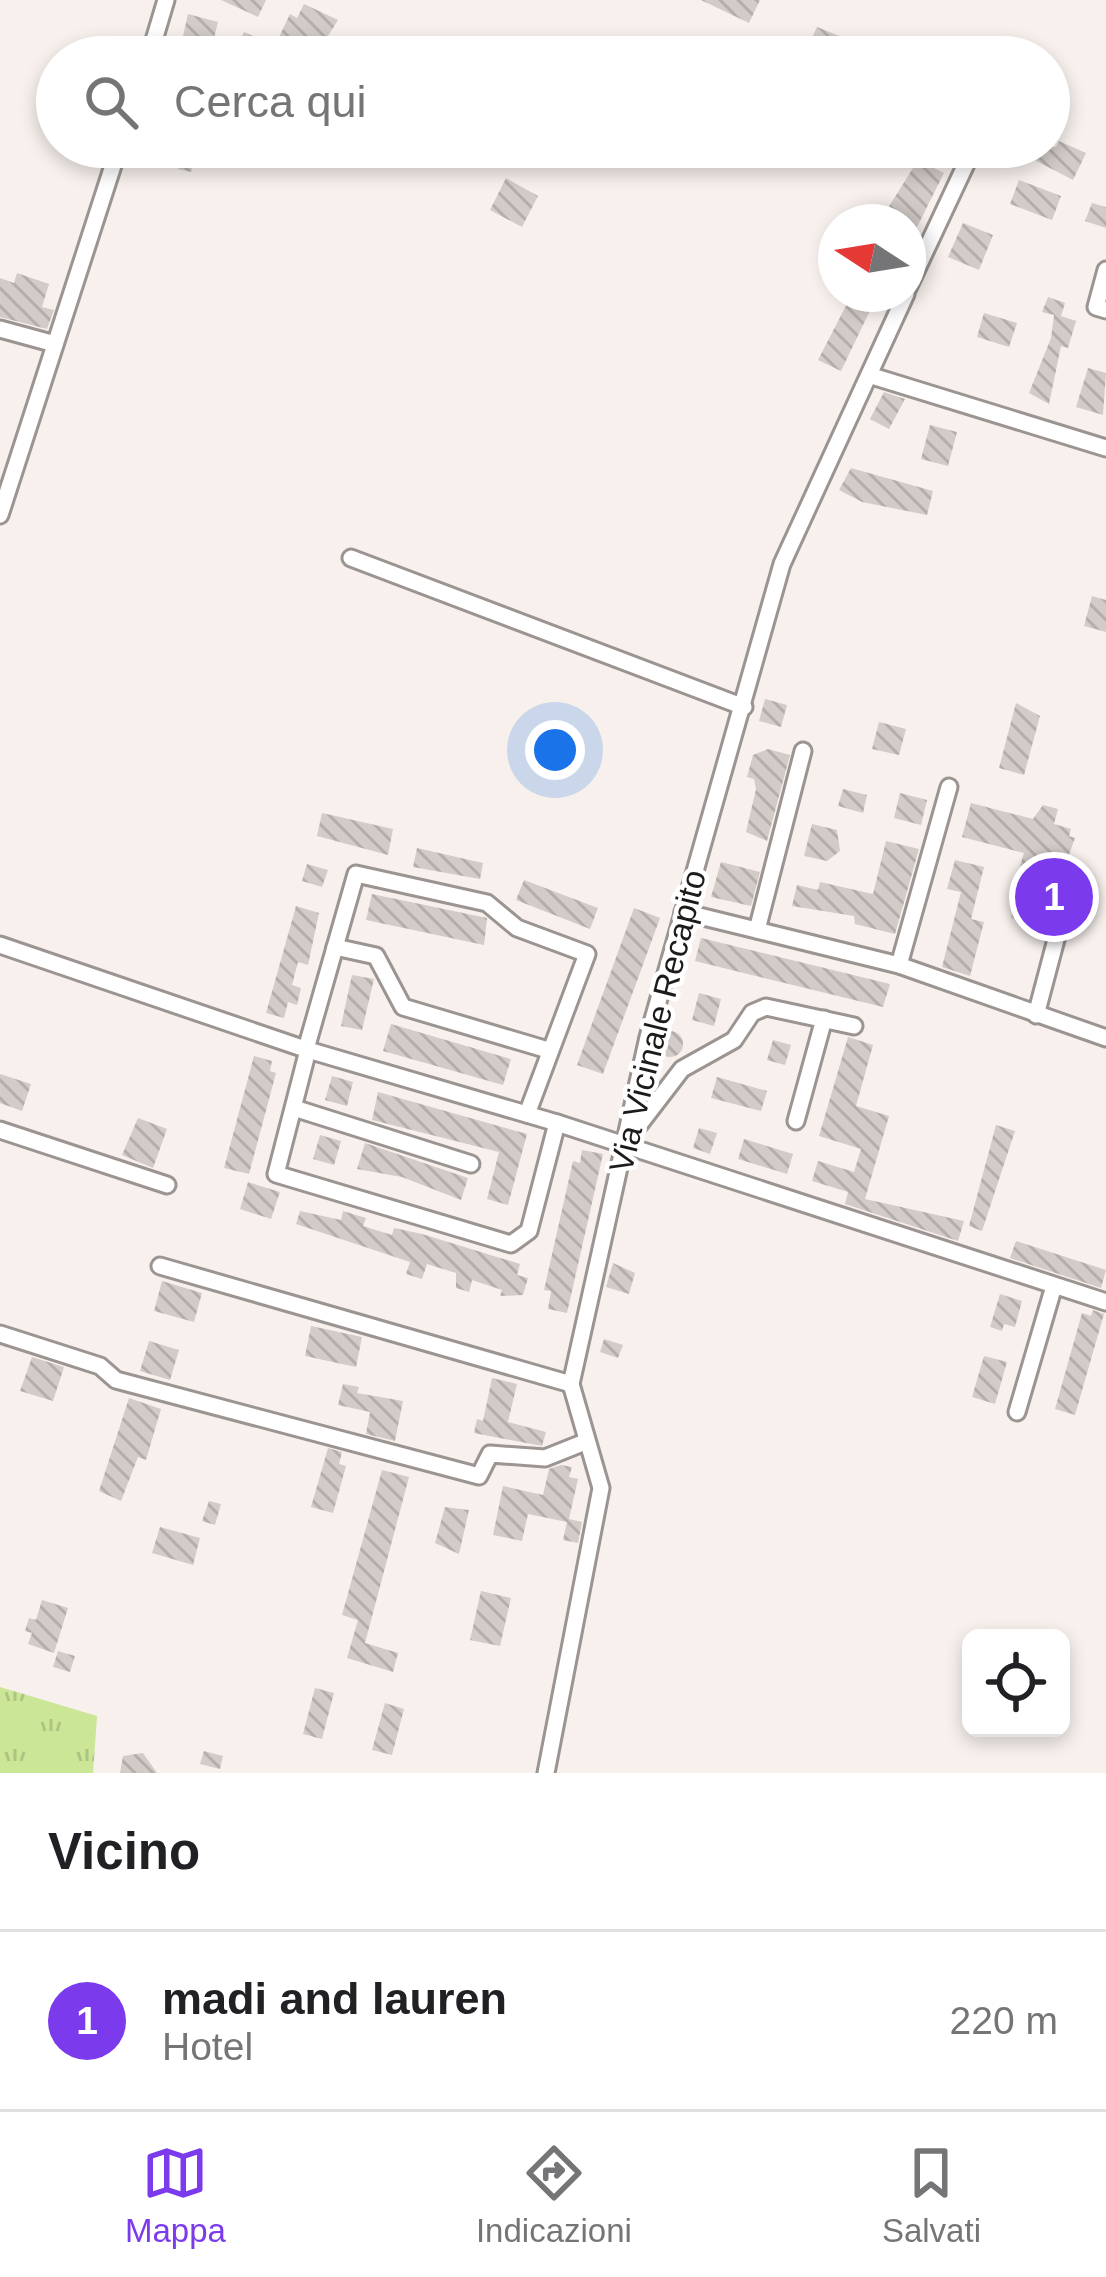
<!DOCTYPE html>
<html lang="it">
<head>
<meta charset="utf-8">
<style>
	:root { --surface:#fff; --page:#f2f2f2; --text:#202124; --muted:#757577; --line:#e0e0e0; --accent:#7c3aed }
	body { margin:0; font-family:Helvetica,sans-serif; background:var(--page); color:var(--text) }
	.controls { position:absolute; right:36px; bottom:36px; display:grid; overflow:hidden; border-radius:18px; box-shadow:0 6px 18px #0003 }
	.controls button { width:108px; height:108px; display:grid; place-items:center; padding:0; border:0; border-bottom:3px solid var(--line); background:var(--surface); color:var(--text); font:60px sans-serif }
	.compass { position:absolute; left:818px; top:204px; width:108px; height:108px; border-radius:50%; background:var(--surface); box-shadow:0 6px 18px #0003; rotate:282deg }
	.you { position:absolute; left:555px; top:750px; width:42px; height:42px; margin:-30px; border:9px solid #fff; border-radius:50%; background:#1a73e8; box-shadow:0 0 0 18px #1a73e833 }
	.badge { display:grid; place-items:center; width:78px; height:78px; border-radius:50%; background:var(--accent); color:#fff; font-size:39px; font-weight:700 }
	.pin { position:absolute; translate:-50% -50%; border:6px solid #fff; box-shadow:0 3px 12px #0006 }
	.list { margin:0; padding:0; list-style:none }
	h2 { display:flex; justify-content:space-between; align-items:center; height:156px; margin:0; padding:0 48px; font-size:51px }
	h2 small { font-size:39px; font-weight:400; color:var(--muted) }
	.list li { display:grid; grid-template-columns:78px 1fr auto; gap:36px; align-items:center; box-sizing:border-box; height:180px; padding:0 48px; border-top:3px solid var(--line) }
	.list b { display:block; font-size:45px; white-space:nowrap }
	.list p { margin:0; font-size:39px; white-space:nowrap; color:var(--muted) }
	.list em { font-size:39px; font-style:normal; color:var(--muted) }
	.icon { flex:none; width:66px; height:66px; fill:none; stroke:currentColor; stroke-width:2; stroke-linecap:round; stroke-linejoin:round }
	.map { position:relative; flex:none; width:1106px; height:1773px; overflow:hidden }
	.search { position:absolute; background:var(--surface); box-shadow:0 6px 18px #0003; left:36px; right:36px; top:36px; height:132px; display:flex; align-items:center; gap:30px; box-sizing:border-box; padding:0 42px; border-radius:66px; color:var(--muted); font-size:45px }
	.sheet { height:336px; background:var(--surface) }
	nav { display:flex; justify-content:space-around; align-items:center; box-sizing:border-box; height:168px; border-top:3px solid var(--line); background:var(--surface); font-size:33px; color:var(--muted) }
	nav a { display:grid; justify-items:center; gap:6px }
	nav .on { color:var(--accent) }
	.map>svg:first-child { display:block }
</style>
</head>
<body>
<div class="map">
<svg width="1106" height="1773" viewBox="0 0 1106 1773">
	<defs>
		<pattern id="grass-tufts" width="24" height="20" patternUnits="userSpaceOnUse" patternTransform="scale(3)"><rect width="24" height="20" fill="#cae696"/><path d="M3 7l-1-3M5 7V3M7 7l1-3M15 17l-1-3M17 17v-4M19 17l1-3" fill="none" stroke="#adc581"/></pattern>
		<pattern id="building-back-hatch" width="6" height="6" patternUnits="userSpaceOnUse" patternTransform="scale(3)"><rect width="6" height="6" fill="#d2cbc8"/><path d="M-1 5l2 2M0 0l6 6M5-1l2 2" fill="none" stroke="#b4aeab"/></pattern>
	</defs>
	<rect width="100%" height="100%" fill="#f7f0ed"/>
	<polygon fill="url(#grass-tufts)" points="0,1687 97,1716 93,1773 0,1773"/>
	<g fill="url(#building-back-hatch)">
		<polygon points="221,0 266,0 258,17"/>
		<polygon points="701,0 760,0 749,23"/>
		<polygon points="304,4 338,20 318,52 279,37 290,14 297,18"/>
		<polygon points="188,14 218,22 213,42 236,48 244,32 255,37 248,52 253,57 180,49"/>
		<polygon points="817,27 857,43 850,57 810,57 806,50"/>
		<polygon points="1059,141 1086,153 1073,180 1010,147 1056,147"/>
		<polygon points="451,147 500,147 489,167"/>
		<polygon points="184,148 196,151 191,172 178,169"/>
		<polygon points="918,160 944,173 908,245 908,222 888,218 888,208"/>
		<polygon points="506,178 538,196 522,227 490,210"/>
		<polygon points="1019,180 1061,196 1052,220 1010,204"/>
		<polygon points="1092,203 1106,207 1106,228 1085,221"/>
		<polygon points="963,223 993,235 979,270 948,257"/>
		<polygon points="17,273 49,284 42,307 54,310 47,329 0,317 0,278 14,283"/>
		<polygon points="852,294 878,294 841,371 818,360"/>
		<polygon points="1048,297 1065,303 1061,316 1076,321 1068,348 1061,346 1049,404 1029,393 1051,338 1054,315 1042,312"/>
		<polygon points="984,313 1017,323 1009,347 977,337"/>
		<polygon points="1088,368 1106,373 1103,415 1076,407"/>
		<polygon points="884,392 905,399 889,429 870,419"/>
		<polygon points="930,425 957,432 948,466 921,459"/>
		<polygon points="851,468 933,491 927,515 862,502 839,490"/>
		<polygon points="1092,596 1106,600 1106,632 1084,626"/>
		<polygon points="765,699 787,705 781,727 759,721"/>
		<polygon points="1016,703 1040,716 1024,775 999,768"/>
		<polygon points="879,722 906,729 899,755 872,749"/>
		<polygon points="768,749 790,755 767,841 746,832 756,789 754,779 747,777 753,755"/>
		<polygon points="843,789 867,795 863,813 838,806"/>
		<polygon points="900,793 927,800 921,825 894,818"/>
		<polygon points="971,803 1033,819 1043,805 1058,809 1054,824 1071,829 1069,836 1075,838 1061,877 1020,866 1024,853 962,837"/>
		<polygon points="322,813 393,829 388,855 317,836"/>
		<polygon points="812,824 837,830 840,851 827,861 804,856"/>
		<polygon points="886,841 919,849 895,934 855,924 854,916 792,906 797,885 818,890 820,882 873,894"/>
		<polygon points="417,848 483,863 480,879 413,867"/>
		<polygon points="955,860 984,867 971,919 984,922 970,976 942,967 961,892 947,889"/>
		<polygon points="721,862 760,872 751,906 711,897"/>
		<polygon points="307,864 328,870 322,887 302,881"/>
		<polygon points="524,880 598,908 590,929 516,900"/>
		<polygon points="372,894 487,918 484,945 366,920"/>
		<polygon points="1017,894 1052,903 1046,927 1011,918"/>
		<polygon points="296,906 319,913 308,965 298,962 292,985 301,988 297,1005 288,1002 284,1018 266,1013"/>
		<polygon points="634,908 660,918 603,1074 577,1065"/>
		<polygon points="701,938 890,984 883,1007 695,961"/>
		<polygon points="352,975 374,979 362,1030 341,1026"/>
		<polygon points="699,993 721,999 714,1026 692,1020"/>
		<polygon points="391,1024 511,1059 503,1085 383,1051"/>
		<circle cx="670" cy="1044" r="13"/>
		<polygon points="848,1037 873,1045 856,1106 889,1116 865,1199 964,1221 958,1241 845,1204 848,1192 812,1181 818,1161 854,1172 861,1149 819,1136"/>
		<polygon points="773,1040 791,1045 785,1065 767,1060"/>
		<polygon points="254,1056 272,1061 270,1071 276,1073 249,1174 224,1168"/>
		<polygon points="0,1074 31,1084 22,1111 0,1103"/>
		<polygon points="332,1076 353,1082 347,1106 325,1100"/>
		<polygon points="717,1077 767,1091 761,1111 711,1098"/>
		<polygon points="378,1092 527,1134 508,1205 487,1199 499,1152 372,1120"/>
		<polygon points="138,1118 167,1129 153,1168 122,1155"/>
		<polygon points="996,1125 1015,1131 982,1231 969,1226"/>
		<polygon points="699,1128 717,1133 710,1154 693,1148"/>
		<polygon points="320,1135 341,1141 334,1165 313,1159"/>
		<polygon points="744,1139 793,1154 787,1174 738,1159"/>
		<polygon points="365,1143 468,1178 461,1200 402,1177 357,1169"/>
		<polygon points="582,1150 603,1154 567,1313 548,1309 551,1291 544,1290 573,1161 580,1163"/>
		<polygon points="248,1182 280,1192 271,1219 240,1209"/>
		<polygon points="300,1211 341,1220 343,1211 366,1218 363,1226 392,1235 394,1228 422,1234 520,1264 517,1275 528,1278 523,1295 500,1296 502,1290 472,1280 469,1292 456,1288 456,1273 427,1264 422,1279 406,1274 410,1262 296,1224"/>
		<polygon points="1016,1241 1106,1270 1101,1288 1010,1258"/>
		<polygon points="613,1263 635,1273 629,1294 606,1287"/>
		<polygon points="162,1281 202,1293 194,1322 154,1311"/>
		<polygon points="1000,1294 1022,1301 1015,1327 1004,1324 1002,1331 990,1327"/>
		<polygon points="1093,1310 1104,1314 1075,1415 1055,1409 1082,1313 1091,1316"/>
		<polygon points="311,1326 362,1337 356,1367 305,1356"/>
		<polygon points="604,1339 623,1345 618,1358 600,1352"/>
		<polygon points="149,1341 179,1350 170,1380 140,1371"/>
		<polygon points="984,1356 1007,1362 995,1404 972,1397"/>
		<polygon points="32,1357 64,1367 53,1401 20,1391"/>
		<polygon points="492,1378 517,1384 508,1422 546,1432 542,1446 474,1433 477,1419 483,1421"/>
		<polygon points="343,1384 359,1387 357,1393 403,1401 395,1441 366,1434 370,1412 338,1405"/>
		<polygon points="129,1398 161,1409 146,1460 138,1457 121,1501 99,1491"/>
		<polygon points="328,1448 342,1452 339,1464 346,1466 333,1513 311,1507"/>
		<polygon points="561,1465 572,1467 569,1477 578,1479 569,1519 582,1522 578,1543 563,1540 567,1522 528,1514 522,1541 493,1535 503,1486 543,1495 549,1469"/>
		<polygon points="382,1470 409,1477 365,1643 398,1653 393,1672 347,1658 358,1620 342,1615"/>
		<polygon points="209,1501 221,1504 215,1525 202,1521"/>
		<polygon points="445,1507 469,1510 459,1554 435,1543"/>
		<polygon points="160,1527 200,1538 193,1565 152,1553"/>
		<polygon points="481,1591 511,1598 500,1646 470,1640"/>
		<polygon points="42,1600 68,1608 54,1653 28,1644 32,1633 25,1631 29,1618 36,1620"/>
		<polygon points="58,1651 75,1656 70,1672 53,1667"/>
		<polygon points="315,1688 334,1693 322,1739 303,1734"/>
		<polygon points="385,1703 404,1709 392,1755 372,1750"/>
		<polygon points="204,1751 223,1756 220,1769 200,1764"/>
		<polygon points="143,1753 157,1773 120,1773 123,1756"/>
	</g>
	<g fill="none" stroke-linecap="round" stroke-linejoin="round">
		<defs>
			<g id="minor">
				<polyline points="149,57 166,0"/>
				<polyline points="1106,270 1096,307 1106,310"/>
				<polyline points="908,288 974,147"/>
				<polyline points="0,329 55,344"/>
				<polyline points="872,376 1106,448"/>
				<polyline points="0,515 119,147"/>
				<polyline points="351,558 744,707"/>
				<polyline points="683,912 899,965 1106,1038"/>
				<polyline points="757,930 803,751"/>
				<polyline points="0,945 308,1050 557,1123 1106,1302"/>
				<polyline points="335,947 376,956 403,1007 548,1050"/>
				<polyline points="899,965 949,787"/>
				<polyline points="1036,1015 1067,898"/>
				<polyline points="306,1049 356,874 487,903 517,928 587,954 527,1114"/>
				<polyline points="308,1050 276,1174 511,1244 529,1231 557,1123"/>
				<polyline points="294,1108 471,1164"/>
				<polyline points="796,1121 824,1019"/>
				<polyline points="0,1130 167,1185"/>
				<polyline points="629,1138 682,1069 734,1040 752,1013 766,1007 854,1026"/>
				<polyline points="160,1266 571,1384"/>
				<polyline points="0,1334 100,1366 116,1380 479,1476 490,1454 545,1458 585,1442"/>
				<polyline points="1017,1412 1054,1286"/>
				<polyline points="546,1773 601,1488 571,1384 648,1037 782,564 906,294"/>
			</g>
		</defs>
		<use href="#minor" stroke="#9b9491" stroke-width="21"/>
		<use href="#minor" stroke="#fff" stroke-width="15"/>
	</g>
	<g text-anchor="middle" stroke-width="9" stroke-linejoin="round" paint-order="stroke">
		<g font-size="33" fill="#1d1b1a" stroke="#fff">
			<text transform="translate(657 1021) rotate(-76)" y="12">Via Vicinale Recapito</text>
		</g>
	</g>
</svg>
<div class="controls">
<button><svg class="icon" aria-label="locate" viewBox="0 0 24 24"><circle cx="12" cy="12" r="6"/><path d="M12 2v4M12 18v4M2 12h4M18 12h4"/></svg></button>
</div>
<svg class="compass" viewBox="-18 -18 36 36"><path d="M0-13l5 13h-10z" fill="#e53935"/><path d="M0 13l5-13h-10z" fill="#757577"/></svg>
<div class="you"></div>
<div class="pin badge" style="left:1054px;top:897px">1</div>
<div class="search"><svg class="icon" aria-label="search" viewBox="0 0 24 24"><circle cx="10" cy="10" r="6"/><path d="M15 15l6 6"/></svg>Cerca qui</div>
</div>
<section class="sheet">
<h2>Vicino<small></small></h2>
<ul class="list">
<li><span class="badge">1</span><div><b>madi and lauren</b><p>Hotel</p></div><em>220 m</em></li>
</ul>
</section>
<nav>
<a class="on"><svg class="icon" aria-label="map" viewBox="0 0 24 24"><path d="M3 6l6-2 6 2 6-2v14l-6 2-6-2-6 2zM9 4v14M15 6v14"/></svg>Mappa</a>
<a><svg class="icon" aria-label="directions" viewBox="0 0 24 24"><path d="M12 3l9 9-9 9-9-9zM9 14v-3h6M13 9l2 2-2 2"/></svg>Indicazioni</a>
<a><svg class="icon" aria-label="saved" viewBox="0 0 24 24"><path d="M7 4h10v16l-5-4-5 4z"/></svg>Salvati</a>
</nav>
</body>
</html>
